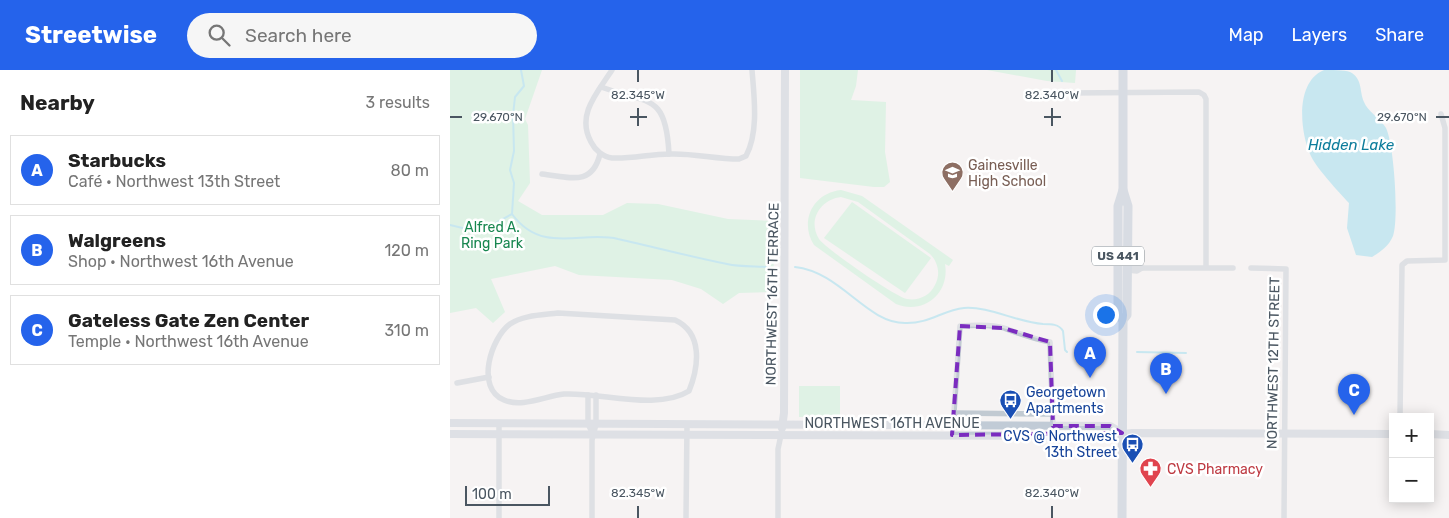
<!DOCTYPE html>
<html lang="en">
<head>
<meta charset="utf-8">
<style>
	:root { --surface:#fff; --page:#f6f6f6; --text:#222; --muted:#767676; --line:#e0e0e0; --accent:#2563eb }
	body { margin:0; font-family:Rubik,sans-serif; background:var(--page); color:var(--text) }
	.controls { position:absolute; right:15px; bottom:15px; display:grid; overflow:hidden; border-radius:0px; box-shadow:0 2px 12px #0003 }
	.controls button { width:45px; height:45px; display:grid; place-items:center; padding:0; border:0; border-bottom:1px solid var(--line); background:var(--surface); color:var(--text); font:25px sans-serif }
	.scale { position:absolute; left:15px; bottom:12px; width:85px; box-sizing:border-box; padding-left:5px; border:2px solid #4a5661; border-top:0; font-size:14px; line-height:18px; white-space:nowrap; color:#4a5661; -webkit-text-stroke:4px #fff; paint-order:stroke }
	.you { position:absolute; left:655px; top:244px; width:18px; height:18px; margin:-12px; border:4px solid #fff; border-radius:50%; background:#1a73e8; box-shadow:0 0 0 8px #1a73e833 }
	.badge { display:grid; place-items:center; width:32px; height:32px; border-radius:50%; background:var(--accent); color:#fff; font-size:16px; font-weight:700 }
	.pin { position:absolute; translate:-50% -41px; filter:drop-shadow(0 1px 2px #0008) }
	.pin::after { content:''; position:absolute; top:26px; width:18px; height:15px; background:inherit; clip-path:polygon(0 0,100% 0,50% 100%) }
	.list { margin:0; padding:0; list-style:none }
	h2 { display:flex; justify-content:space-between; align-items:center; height:65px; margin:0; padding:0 20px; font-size:21px }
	h2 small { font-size:16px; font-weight:400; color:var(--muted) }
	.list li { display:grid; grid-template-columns:32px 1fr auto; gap:15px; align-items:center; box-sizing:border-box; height:70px; margin:0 10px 10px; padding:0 10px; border:1px solid var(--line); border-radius:0px }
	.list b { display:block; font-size:19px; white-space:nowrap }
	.list p { margin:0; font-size:16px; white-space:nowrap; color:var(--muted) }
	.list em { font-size:16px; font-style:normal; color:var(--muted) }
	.icon { flex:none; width:28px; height:28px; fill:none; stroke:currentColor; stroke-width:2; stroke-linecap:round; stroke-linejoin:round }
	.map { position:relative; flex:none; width:999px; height:448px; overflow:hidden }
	header { display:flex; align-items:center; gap:30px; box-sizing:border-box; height:70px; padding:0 25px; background:var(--accent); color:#fff }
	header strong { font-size:24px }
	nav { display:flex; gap:28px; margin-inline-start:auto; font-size:18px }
	.search { width:350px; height:45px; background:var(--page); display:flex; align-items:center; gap:12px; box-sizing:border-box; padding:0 18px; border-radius:28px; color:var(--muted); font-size:19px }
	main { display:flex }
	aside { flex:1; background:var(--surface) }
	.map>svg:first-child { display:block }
</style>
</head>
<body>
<header>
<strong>Streetwise</strong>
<div class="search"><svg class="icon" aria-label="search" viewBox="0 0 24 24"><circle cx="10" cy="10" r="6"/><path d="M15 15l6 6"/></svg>Search here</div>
<nav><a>Map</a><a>Layers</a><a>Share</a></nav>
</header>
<main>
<aside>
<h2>Nearby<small>3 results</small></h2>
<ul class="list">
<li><span class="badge">A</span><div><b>Starbucks</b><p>Café · Northwest 13th Street</p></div><em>80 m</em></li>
<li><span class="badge">B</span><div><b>Walgreens</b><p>Shop · Northwest 16th Avenue</p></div><em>120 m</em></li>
<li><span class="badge">C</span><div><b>Gateless Gate Zen Center</b><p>Temple · Northwest 16th Avenue</p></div><em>310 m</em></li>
</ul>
</aside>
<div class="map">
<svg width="999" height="448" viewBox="0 0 999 448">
	<rect width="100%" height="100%" fill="#f5f3f3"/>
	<g fill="#c3f1d5" fill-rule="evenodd">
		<polygon points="0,0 92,0 75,49 78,55 80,113 68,131 92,145 153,145 177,133 208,134 278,149 323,151 324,222 289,223 273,234 251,219 222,210 129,205 105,196 41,209 55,242 43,253 26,238 0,243"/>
		<polygon points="350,0 408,0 406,16 401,30 436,32 435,82 440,112 434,117 424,117 350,108"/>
		<polygon points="537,0 626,0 625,13 597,11"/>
		<path d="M391,120L412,126L503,190L499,196L495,194C500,223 474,245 446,234L364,175C349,151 363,123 391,120ZM391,127L408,132L480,184C488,192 491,204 485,215C480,226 468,231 457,229C445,227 375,178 369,169C357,150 371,129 391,127Z"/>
		<polygon points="402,132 481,188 455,223 374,168"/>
		<rect x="349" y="316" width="41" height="31"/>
	</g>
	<path fill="#90daee" d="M874,0C881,0 894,0 900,2C913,9 909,20 914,32C917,41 931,49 936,58C944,74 949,149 943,166C939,176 930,182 922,187L906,185L897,158L899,133C888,121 866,98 860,84C850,61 845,12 874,0Z"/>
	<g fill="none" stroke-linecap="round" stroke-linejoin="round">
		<g stroke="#90daee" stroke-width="2">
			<polyline points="606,0 612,11"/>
			<path d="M62,144C70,155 81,164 96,167C119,172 145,163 168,169C205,177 241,187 277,194C290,197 305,196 319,197"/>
			<polyline points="0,155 29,162 62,144 64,113 60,100 64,81 63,45 65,27 74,16 71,0"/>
			<path d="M345,197C391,202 416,253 455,253C479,254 493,240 514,238C538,236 567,252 593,254C601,254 609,254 613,261L615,280L617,282"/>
			<polyline points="687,282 736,283"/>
		</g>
		<g stroke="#c1cad2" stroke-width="5.5">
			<path d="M162,0C147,23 126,45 141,72C145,80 153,87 162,88C182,89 200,84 220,84C242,83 266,89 289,89L296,86C309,62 304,26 302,0"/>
			<path d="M151,17C199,34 216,23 219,84"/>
			<polyline points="619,23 749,22 754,25 756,29 756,197"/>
			<path d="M92,104C119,107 142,117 150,84"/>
			<polyline points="677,195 692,198 783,198"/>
			<polyline points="801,198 836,199 834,448"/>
			<polyline points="677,200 687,201 692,198"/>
			<path d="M108,243L225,250C253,263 249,296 239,321C207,341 151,322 114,324C95,326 72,338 54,330C25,318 41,268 60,254C73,245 93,245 108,243Z"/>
			<polyline points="7,313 39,307"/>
			<polyline points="138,325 138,354 143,364"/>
			<polyline points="505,343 602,344"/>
			<polyline points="950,347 952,195 957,191 995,190 995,58 991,44"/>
			<polyline points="49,354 49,448"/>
			<path d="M503,356L510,256C523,255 542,254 554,258C570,264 583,269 600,272L603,356"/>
			<polyline points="142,448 142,370 146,354 146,325"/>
			<polyline points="236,448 237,354"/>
			<polyline points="328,448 328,379 331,365"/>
		</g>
		<g stroke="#c1cbd6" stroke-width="8">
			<polyline points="0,353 660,356 672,363"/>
			<polyline points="332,358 334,343 335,0"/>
			<polyline points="0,364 659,366 682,363 943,364"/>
			<polyline points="980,364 999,365"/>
		</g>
		<g stroke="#b3c2d1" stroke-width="9">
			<polyline points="673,250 668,245 668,136 673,120"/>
			<polyline points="672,448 673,250 677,245 678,136 673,120 673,0"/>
		</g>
	</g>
	<path d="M0 0H999V448H0ZM510,256L553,258L600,272L603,356H660L672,363L502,365Z" fill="#f5f3f3" fill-opacity=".55" fill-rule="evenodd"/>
	<path fill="none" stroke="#7b2cbf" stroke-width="4" stroke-dasharray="10 6" stroke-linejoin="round" d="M510,256L553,258L600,272L603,356H660L672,363L502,365Z"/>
	<path fill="none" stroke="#4a5661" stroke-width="2" d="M188,0V12M602,0V12M188,38V56M602,38V56M0,47H12M180,47H197M594,47H611M986,47H999M188,436V448M602,436V448"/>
	<defs>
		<symbol id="school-pin" viewBox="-11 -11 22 30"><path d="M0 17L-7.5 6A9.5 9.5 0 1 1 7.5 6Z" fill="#8d6e63" stroke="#fff"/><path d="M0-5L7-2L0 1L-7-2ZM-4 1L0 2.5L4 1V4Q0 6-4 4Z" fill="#fff"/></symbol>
		<symbol id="bus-pin" viewBox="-11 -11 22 30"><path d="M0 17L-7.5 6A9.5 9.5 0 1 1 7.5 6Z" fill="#1a4fb4" stroke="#fff"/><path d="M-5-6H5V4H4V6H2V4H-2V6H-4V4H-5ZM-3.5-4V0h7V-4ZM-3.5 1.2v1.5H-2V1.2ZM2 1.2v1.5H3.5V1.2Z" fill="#fff"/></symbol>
		<symbol id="pharmacy-pin" viewBox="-11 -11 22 30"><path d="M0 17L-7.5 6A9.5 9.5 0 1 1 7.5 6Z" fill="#e0444e" stroke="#fff"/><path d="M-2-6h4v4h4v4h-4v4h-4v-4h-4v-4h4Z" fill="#fff"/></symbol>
	</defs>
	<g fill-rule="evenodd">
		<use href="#school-pin" x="490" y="90" width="25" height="34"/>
		<use href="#bus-pin" x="548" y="318" width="25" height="34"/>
		<use href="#bus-pin" x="670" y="362" width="25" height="34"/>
		<use href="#pharmacy-pin" x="688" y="386" width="25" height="34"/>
	</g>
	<g text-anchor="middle" stroke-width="5" stroke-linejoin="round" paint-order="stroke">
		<rect fill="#fff" stroke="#808990" stroke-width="1" x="642" y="176.5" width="52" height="19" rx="4"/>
		<g font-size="12" font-weight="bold" fill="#4a5661">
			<text x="668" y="190">US 441</text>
		</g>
		<g font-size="14" fill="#785e54" stroke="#fff" text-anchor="start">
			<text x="518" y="100">Gainesville<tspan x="518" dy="16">High School</tspan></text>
		</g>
		<g font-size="14" fill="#17864f" stroke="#fff">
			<text x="42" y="162">Alfred A.<tspan x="42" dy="16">Ring Park</tspan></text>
		</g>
		<g font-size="14" fill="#4a5661" stroke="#fff">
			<text transform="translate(322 224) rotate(-89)" y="5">NORTHWEST 16TH TERRACE</text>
			<text transform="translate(823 293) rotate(-89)" y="5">NORTHWEST 12TH STREET</text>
			<text x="442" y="358">NORTHWEST 16TH AVENUE</text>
		</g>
		<g font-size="14" fill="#164399" stroke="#fff" text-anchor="start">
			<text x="576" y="327">Georgetown<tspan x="576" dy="16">Apartments</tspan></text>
			<text x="667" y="371" text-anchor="end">CVS @ Northwest<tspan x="667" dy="16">13th Street</tspan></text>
		</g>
		<g font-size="14" fill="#be3a42" stroke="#fff" text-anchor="start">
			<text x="717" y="404">CVS Pharmacy</text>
		</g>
		<g font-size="15" font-style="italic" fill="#0c7c9b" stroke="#fff">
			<text x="901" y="80">Hidden Lake</text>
		</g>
	</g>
	<g font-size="12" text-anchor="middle" fill="#4a5661" stroke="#fff" stroke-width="5" stroke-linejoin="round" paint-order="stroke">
		<text x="188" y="29">82.345°W</text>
		<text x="602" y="29">82.340°W</text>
		<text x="48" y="51">29.670°N</text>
		<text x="952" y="51">29.670°N</text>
		<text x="188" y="427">82.345°W</text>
		<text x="602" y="427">82.340°W</text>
	</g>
</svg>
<div class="controls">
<button>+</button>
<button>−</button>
</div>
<div class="scale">100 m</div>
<div class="you"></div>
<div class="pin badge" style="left:640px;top:308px">A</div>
<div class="pin badge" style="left:716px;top:324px">B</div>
<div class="pin badge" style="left:904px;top:345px">C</div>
</div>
</main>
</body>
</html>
